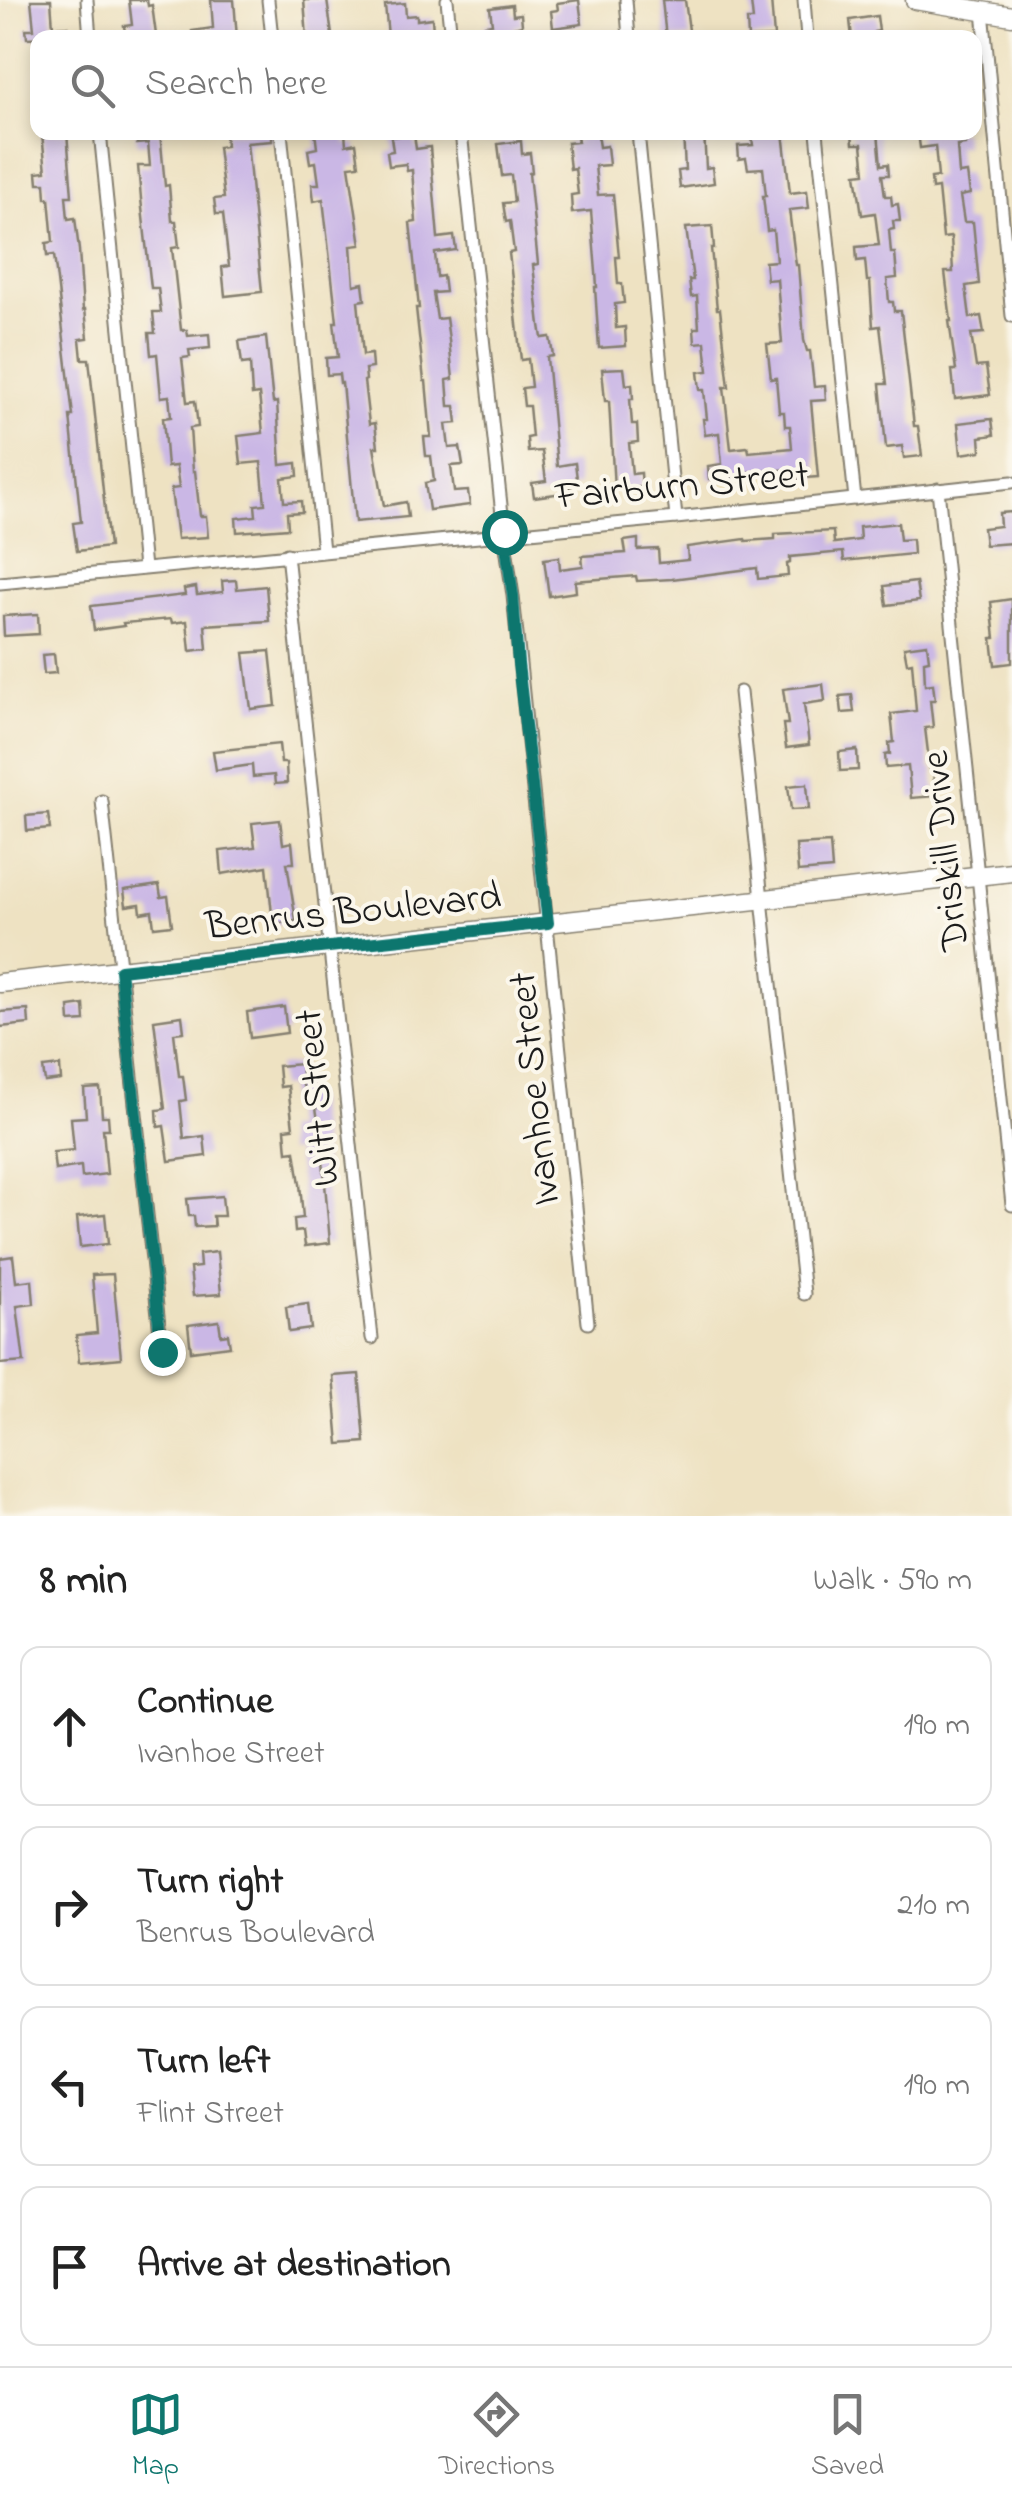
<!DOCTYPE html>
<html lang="en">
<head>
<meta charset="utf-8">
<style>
	:root { --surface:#fff; --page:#f6f6f6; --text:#222; --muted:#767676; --line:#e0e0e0; --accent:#0f766e }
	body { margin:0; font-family:"Indie Flower",sans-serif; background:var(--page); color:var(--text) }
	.stop { position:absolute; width:30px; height:30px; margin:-22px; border:8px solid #0f766e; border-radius:50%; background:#fff }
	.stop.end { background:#0f766e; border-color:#fff; box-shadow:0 2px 10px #0008 }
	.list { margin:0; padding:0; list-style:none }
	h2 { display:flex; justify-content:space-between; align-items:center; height:130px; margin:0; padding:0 40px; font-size:42px }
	h2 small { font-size:32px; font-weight:400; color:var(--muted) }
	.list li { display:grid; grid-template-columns:65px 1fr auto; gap:30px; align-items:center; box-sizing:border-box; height:160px; margin:0 20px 20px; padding:0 20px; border:2px solid var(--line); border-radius:20px }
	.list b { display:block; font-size:38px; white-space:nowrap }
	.list p { margin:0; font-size:32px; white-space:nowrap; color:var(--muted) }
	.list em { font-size:32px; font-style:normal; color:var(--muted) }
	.icon { flex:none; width:55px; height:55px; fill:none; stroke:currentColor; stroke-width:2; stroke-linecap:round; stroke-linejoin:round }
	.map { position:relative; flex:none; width:1012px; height:1516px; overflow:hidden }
	.search { position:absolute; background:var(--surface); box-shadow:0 5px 15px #0003; left:30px; right:30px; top:30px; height:110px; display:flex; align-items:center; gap:25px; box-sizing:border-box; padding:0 35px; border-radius:20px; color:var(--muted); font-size:38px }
	.sheet { height:850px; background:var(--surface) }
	nav { display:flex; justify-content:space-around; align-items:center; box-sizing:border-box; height:140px; border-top:2px solid var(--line); background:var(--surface); font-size:28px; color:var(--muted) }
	nav a { display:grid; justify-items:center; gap:5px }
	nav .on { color:var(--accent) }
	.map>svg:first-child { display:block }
</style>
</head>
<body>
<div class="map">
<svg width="1012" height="1516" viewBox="0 0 1012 1516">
	<rect width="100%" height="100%" fill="#fbf7ec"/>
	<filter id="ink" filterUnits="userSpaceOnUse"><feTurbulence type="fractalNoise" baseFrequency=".01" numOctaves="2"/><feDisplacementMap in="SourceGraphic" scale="20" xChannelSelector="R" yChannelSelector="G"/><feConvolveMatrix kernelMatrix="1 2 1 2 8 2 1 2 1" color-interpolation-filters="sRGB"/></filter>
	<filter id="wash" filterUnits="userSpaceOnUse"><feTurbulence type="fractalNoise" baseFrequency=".0048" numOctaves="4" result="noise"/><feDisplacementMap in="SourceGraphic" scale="40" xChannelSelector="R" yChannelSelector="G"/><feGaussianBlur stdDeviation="2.25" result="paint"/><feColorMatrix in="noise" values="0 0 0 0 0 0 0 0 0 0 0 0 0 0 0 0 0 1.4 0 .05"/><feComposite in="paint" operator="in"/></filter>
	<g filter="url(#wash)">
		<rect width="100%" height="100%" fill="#eee2c2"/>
		<g id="blocks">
			<g fill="#cab7e5">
				<polygon points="31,0 51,0 53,27 68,26 69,36 27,38 26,29 34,29"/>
				<polygon points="129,0 147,0 148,6 152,5 156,35 126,38 124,26 132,25"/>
				<polygon points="211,0 234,0 237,38 193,38 192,31 213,28"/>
				<polygon points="304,0 327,0 332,35 307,38"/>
				<polygon points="579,0 582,24 553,28 551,11 558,10 557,3"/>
				<polygon points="662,0 685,0 690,38 666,38"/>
				<polygon points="771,0 774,37 748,38 747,20 753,20 751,2"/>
				<polygon points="405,3 406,16 417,15 417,20 432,18 433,32 388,36 385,5"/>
				<polygon points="512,5 513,15 521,14 522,25 514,27 515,36 487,38 485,25 492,24 490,8"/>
				<polygon points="877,16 879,31 874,32 874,38 852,38 850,20"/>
				<polygon points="67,132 72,196 66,196 68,219 75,218 79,250 83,310 85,309 88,338 80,339 82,359 89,359 109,547 77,551 73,523 81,522 70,416 73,416 54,255 47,256 46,243 53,242 49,198 46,198 45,183 38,183 37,172 46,171 42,134"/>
				<polygon points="136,132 160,132 165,186 169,185 172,221 176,221 179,247 172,248 181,330 187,330 188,336 209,334 210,348 189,350 190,357 182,358 187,402 195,401 198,427 190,428 193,471 195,471 200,516 206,516 208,537 177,539 171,489 179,488 176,466 167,467 163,418 171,417 169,396 161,397 157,354 151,355 149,333 155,333 153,312 161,312 158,288 151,288 141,199 138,166 150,166 148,143 137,144"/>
				<polygon points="225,132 272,132 272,141 247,143 262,292 225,296 222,267 229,266 223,214 216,214 214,199 224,198 218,147 226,146"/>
				<polygon points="315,132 345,132 346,145 356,143 359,165 349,166 361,245 351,246 354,285 363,283 365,300 358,301 363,355 371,354 372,368 365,369 366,380 364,381 369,424 375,423 378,447 374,447 384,506 406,502 408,517 355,522 342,383 340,383 339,374 327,375 326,358 338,357 334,322 337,322 323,199 314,201 312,184 319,184 316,162 310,163 308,150 317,148"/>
				<polygon points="683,132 704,132 706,168 712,167 714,183 680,188 678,171 685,170"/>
				<polygon points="751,132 783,132 790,193 807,191 809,208 789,210 796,265 798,265 804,340 807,351 810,351 814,387 825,386 826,400 811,401 818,477 792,479 792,469 750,472 751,475 709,479 708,466 722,464 719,433 705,435 703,419 707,419 704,390 700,390 698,372 708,371 705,342 695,343 694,328 699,328 697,296 691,297 689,280 693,280 686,228 712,226 714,248 711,248 717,309 720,309 729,387 724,387 731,449 748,447 749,452 792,448 790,426 785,426 784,412 779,412 776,378 771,379 767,344 782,343 777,279 767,280 765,262 776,261 773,230 767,231 763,196 766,196 763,168 748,169 746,158 739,159 738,146 753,145"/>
				<polygon points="852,132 878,132 881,165 888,164 889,175 882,175 885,196 891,196 892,205 898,204 900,221 893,221 894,229 889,230 891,253 895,253 897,278 887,279 889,302 893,302 894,311 901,311 914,426 918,426 922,456 904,458 902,446 886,448 880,384 887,384 880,326 873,327 870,281 867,281 865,260 857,261 856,247 879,245 875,213 862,215 856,174 865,173 862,144 853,144"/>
				<polygon points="918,132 963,132 965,145 957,146 959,174 967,173 970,194 960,196 964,222 973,222 979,284 966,286 970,318 981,316 984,333 971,334 976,367 986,366 990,395 955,399 952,370 956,370 949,321 951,321 945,272 953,272 951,237 943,238 938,188 932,189 931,178 938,177 935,146 920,148"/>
				<polygon points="414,134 416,149 430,147 438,238 454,236 456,250 435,253 437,277 443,276 445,292 433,293 437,319 446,318 449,340 453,379 447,380 449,406 455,406 457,423 446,424 449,448 460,447 463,465 451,466 454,492 468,491 470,505 429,510 425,483 434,481 431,456 426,456 424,437 431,437 426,381 424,381 416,308 419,308 410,223 416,222 412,170 407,171 406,164 389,166 387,152 393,151 391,137"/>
				<polygon points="597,134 599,147 607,146 609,165 595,166 598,195 613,194 619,257 616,257 618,284 622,284 624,303 615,304 616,328 625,327 626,346 599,348 595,287 597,287 596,272 591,211 572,213 571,195 578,194 575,168 570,169 567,143 578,142 577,136"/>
				<polygon points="521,141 522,154 530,153 532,172 529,173 538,264 533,265 540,325 542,338 550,337 553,356 547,357 557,466 575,463 578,486 569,487 570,492 534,497 532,483 546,481 542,451 528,452 527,438 532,437 529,406 524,406 522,388 531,387 528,359 521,360 509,253 514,252 510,221 506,222 503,203 514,202 511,175 502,176 498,144"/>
				<polygon points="266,337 273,403 277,402 281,465 297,463 298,476 282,478 284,502 301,501 302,512 287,513 288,528 237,532 236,518 256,516 255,505 265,504 261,462 241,464 238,436 263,433 259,394 252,395 250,363 242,364 239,341"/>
				<polygon points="624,368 626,385 632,384 633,399 630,399 632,424 637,424 638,442 629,443 632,474 641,473 642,487 614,489 609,401 605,401 602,369"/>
				<polygon points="992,419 994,435 980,437 981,451 961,454 958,423"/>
				<polygon points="1012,512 1012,543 985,545 983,528 1000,526 999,513"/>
				<polygon points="898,523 900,540 912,539 913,554 844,561 843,552 790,557 790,563 787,564 788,576 758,579 757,568 672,579 637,581 636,576 575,581 576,592 549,596 544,559 559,557 560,569 583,566 582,556 626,553 624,541 638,539 638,550 658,549 659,563 688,560 687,547 745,539 746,541 775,539 775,534 833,531 834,543 860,540 859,527"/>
				<polygon points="236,580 237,589 266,586 269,621 205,625 207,649 190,651 187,621 172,623 171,619 123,623 124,626 94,630 91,606 185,595 184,589 196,587 197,595 223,592 222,581"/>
				<polygon points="916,582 919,601 887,605 884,586"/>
				<polygon points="1012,599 1012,663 995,665 992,638 995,638 991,602"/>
				<polygon points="38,614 39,634 4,636 3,616"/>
				<polygon points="927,644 929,660 924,661 925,685 933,684 935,700 930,700 933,727 925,728 930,769 933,769 935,796 911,798 908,766 886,768 885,755 890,754 889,743 894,742 891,714 916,711 912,662 907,663 904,647"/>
				<polygon points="270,651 276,706 251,709 244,653"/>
				<polygon points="54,654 56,673 44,674 42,655"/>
				<polygon points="823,684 825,701 804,704 809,745 786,748 783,724 788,724 783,689"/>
				<polygon points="852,695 854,712 842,713 840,696"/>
				<polygon points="279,744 281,763 286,763 287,783 275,784 274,775 253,777 252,765 216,770 213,751"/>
				<polygon points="857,750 858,770 840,771 839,752"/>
				<polygon points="807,784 809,809 791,810 788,786"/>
				<polygon points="48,814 50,829 27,831 26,816"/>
				<polygon points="280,820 283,844 292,842 294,863 287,863 296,921 273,924 267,866 222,874 220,851 255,847 252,823"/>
				<polygon points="830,843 832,869 798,872 796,845"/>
				<polygon points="159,885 161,897 168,896 172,925 154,927 152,911 141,913 140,904 126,906 124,890"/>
				<polygon points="84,1005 85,1021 70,1022 69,1007"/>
				<polygon points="284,1007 287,1033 250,1038 247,1012"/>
				<polygon points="28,1010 29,1024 0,1027 0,1012"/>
				<polygon points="182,1016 184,1032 174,1033 179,1076 183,1076 186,1100 180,1101 184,1139 204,1136 206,1156 169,1161 164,1126 158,1127 157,1110 165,1109 154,1020"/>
				<polygon points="301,1064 304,1095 314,1094 322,1148 330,1243 305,1246 303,1231 295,1232 294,1219 303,1218 300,1184 295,1151 287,1152 285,1129 293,1128 288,1086 280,1087 278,1066"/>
				<polygon points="60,1066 61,1080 45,1082 43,1068"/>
				<polygon points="100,1088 102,1116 108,1116 109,1129 103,1129 107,1174 82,1177 81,1166 55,1170 53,1152 74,1150 71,1118 86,1117 84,1089"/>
				<polygon points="222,1196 224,1216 213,1216 214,1226 195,1227 194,1216 189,1216 187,1199"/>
				<polygon points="105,1214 108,1244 80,1247 77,1217"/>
				<polygon points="217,1252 221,1294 193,1296 190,1268 200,1267 199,1254"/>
				<polygon points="13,1256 16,1282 32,1280 34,1304 17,1306 24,1362 0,1364 0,1258"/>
				<polygon points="113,1274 121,1358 79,1362 76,1335 97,1333 92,1275"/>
				<polygon points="308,1304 311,1329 289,1332 286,1307"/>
				<polygon points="219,1321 221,1335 228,1334 230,1346 191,1351 188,1325"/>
				<polygon points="359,1374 365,1442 339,1444 333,1376"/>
			</g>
		</g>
	</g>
	<g filter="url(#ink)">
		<use href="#blocks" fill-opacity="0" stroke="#857f6f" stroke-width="2.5"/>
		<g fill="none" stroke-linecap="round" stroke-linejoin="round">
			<defs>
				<g id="street">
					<polyline points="87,0 90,38"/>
					<polyline points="268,0 272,38"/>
					<polyline points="447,0 451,38"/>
					<polyline points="626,0 629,38"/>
					<polyline points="804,0 807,38"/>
					<polyline points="983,11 1012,316"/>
					<polyline points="100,132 144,568"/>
					<polyline points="281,132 323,551"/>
					<polyline points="461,132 504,533 513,596 588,1323"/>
					<polyline points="638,132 676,518"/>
					<polyline points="817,132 855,499"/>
					<polyline points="938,489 1012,1205"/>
					<polyline points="287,554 372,1338"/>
					<polyline points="0,583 676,518 1012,482"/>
					<polyline points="740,692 804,1294"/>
					<polyline points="102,801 162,1352"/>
				</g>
				<g id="secondary">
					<polyline points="915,0 1012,16"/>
					<polyline points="0,983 1012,872"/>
				</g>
			</defs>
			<use href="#street" stroke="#857f6f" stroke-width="15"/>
			<use href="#secondary" stroke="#857f6f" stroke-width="21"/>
			<use href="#street" stroke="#fff" stroke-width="11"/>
			<use href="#secondary" stroke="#fff" stroke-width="18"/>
		</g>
	</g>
	<g fill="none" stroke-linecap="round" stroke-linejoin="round" filter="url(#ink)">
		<polyline stroke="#0f766e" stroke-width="12" points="162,1352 120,970 548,923 518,664 513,596 504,532"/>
	</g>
	<g text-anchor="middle" stroke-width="8" stroke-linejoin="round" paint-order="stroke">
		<g font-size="40" fill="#1c1c1c" stroke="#fbf7ec">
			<text transform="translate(682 483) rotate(-5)" y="14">Fairburn Street</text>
			<text transform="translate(943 851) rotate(-96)" y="14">Driskill Drive</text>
			<text transform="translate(353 909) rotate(-6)" y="14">Benrus Boulevard</text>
			<text transform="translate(532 1089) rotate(-96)" y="14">Ivanhoe Street</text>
			<text transform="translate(315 1098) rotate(-96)" y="14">Witt Street</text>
		</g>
	</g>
</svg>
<div class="stop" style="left:504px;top:532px"></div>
<div class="stop end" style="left:162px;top:1352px"></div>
<div class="search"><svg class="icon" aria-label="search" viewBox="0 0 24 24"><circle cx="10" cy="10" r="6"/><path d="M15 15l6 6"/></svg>Search here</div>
</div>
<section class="sheet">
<h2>8 min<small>Walk · 590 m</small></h2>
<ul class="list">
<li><svg class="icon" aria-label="ahead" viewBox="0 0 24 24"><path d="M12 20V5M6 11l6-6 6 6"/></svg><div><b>Continue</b><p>Ivanhoe Street</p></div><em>190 m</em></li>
<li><svg class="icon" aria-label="right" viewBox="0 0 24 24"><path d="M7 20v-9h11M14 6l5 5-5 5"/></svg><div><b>Turn right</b><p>Benrus Boulevard</p></div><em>210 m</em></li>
<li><svg class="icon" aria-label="left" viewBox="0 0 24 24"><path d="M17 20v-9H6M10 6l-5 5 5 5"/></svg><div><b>Turn left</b><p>Flint Street</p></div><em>190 m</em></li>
<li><svg class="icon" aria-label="arrive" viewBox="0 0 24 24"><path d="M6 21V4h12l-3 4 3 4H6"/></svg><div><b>Arrive at destination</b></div></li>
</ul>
</section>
<nav>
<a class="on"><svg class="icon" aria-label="map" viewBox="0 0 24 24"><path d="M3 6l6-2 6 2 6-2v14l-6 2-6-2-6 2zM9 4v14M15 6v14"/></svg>Map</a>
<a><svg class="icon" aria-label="directions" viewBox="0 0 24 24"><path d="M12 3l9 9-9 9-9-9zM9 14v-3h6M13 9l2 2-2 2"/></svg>Directions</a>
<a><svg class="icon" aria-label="saved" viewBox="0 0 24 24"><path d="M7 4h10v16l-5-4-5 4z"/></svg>Saved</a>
</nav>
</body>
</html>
